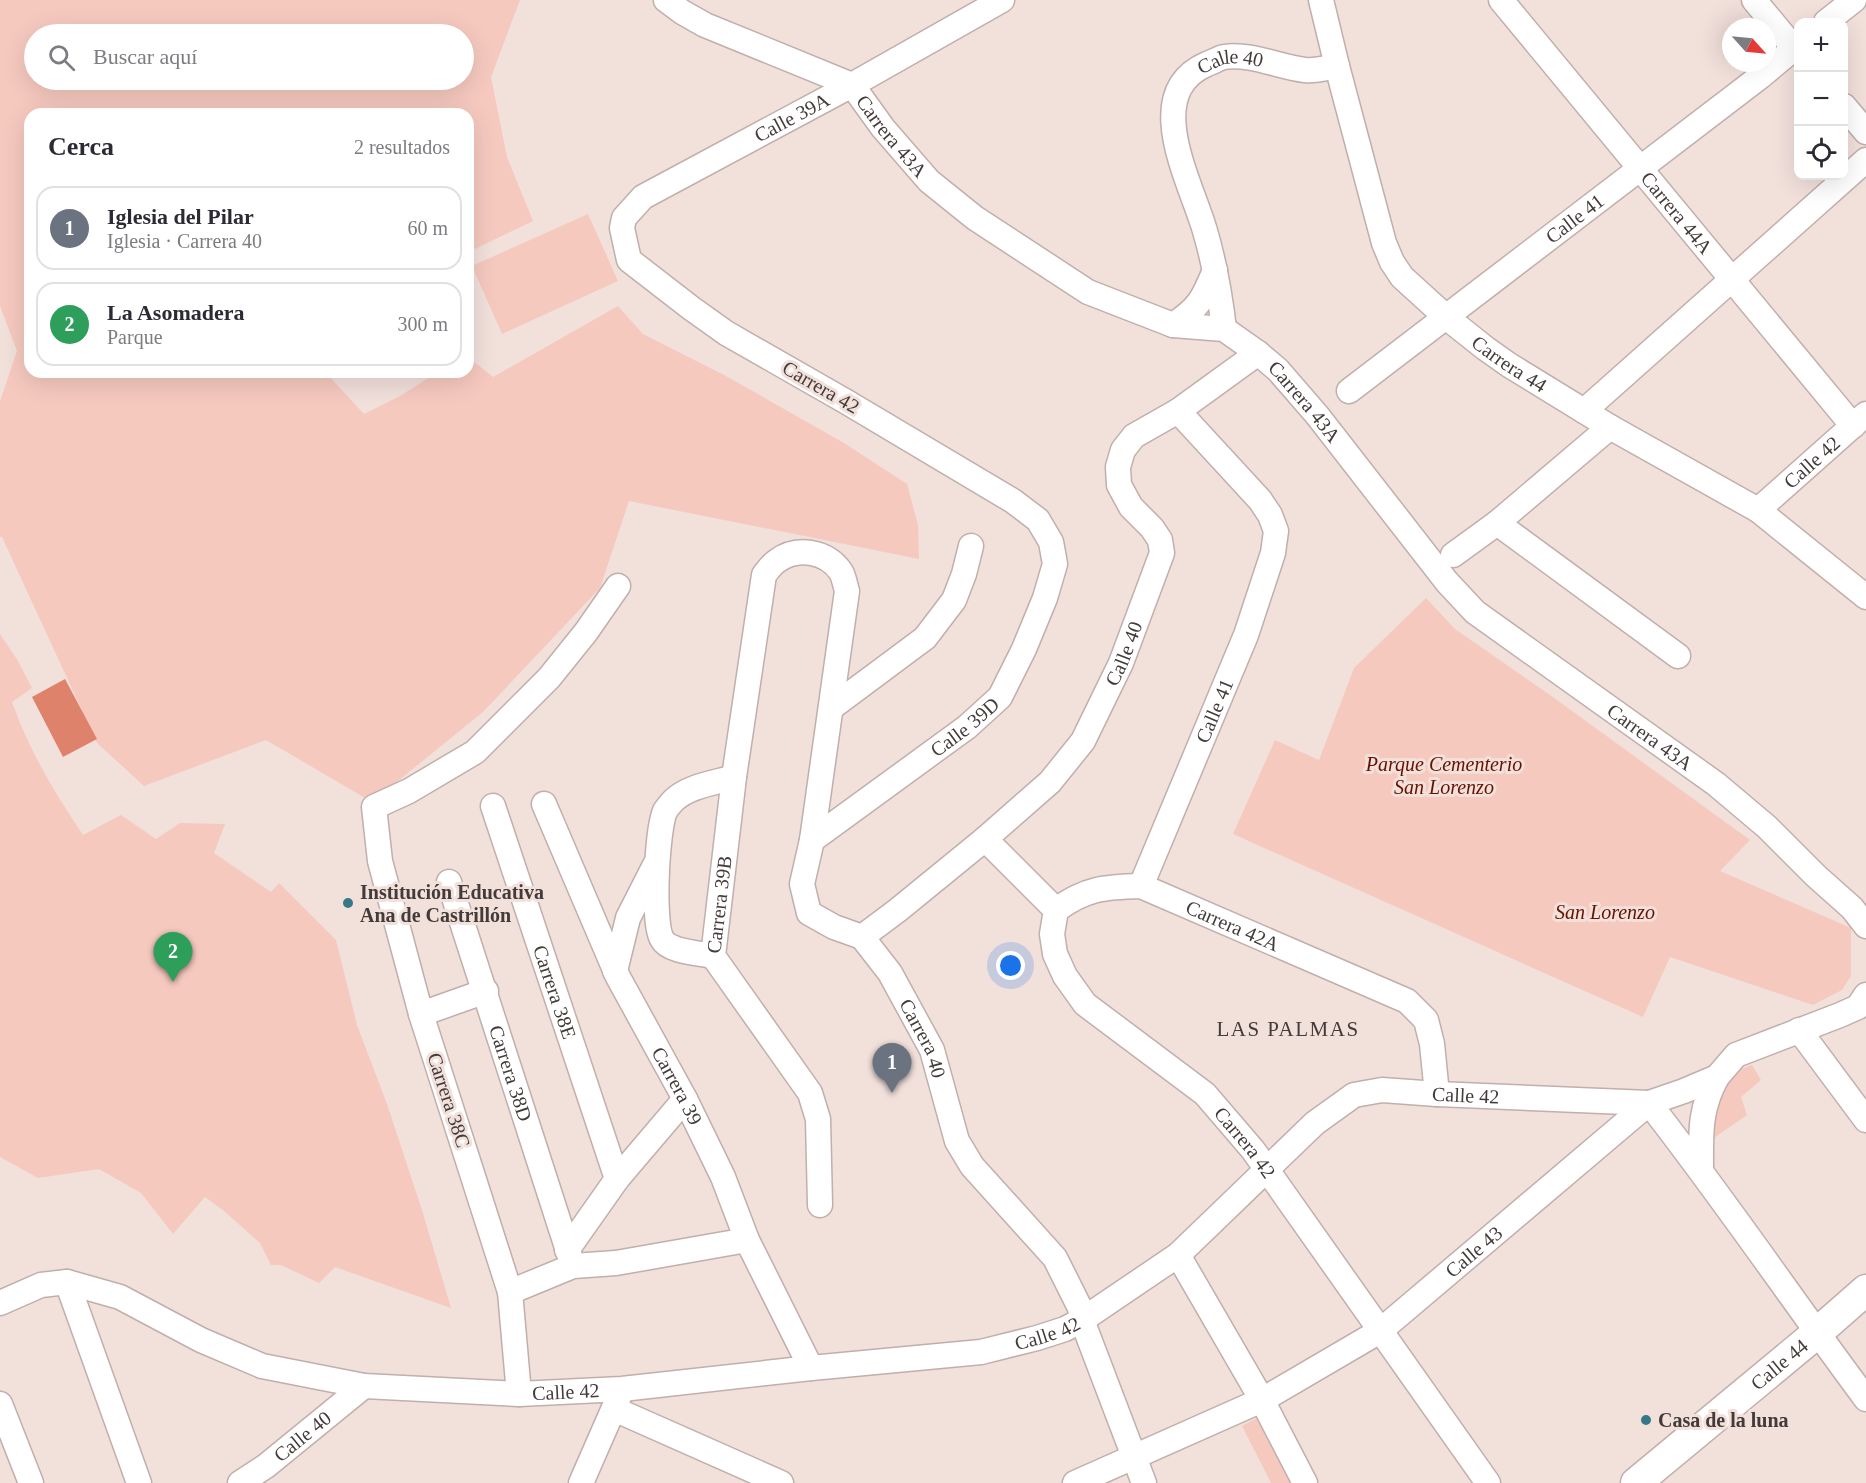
<!DOCTYPE html>
<html lang="es">
<head>
<meta charset="utf-8">
<style>
	:root { --surface:#fff; --page:#f2f2f3; --text:#2b2b33; --muted:#7c7c81; --line:#e1e1e2; --accent:#357988 }
	body { margin:0; font-family:"Times New Roman",serif; background:var(--page); color:var(--text) }
	.controls { position:absolute; right:18px; top:18px; display:grid; overflow:hidden; border-radius:12px; box-shadow:0 6px 24px #0002 }
	.controls button { width:54px; height:54px; display:grid; place-items:center; padding:0; border:0; border-bottom:2px solid var(--line); background:var(--surface); color:var(--text); font:30px sans-serif }
	.compass { position:absolute; left:1722px; top:18px; width:54px; height:54px; border-radius:50%; background:var(--surface); box-shadow:0 6px 24px #0002; rotate:117deg }
	.you { position:absolute; left:1011px; top:966px; width:21px; height:21px; margin:-15px; border:4px solid #fff; border-radius:50%; background:#1a73e8; box-shadow:0 0 0 9px #1a73e833 }
	.badge { display:grid; place-items:center; width:39px; height:39px; border-radius:50%; background:var(--accent); color:#fff; font-size:20px; font-weight:700 }
	.pin { position:absolute; translate:-50% -50px; filter:drop-shadow(0 2px 3px #0008) }
	.pin::after { content:''; position:absolute; top:32px; width:21px; height:18px; background:inherit; clip-path:polygon(0 0,100% 0,50% 100%) }
	.list { margin:0; padding:0; list-style:none }
	h2 { display:flex; justify-content:space-between; align-items:center; height:78px; margin:0; padding:0 24px; font-size:26px }
	h2 small { font-size:20px; font-weight:400; color:var(--muted) }
	.list li { display:grid; grid-template-columns:39px 1fr auto; gap:18px; align-items:center; box-sizing:border-box; height:84px; margin:0 12px 12px; padding:0 12px; border:2px solid var(--line); border-radius:18px }
	.list b { display:block; font-size:22px; white-space:nowrap }
	.list p { margin:0; font-size:20px; white-space:nowrap; color:var(--muted) }
	.list em { font-size:20px; font-style:normal; color:var(--muted) }
	.icon { flex:none; width:33px; height:33px; fill:none; stroke:currentColor; stroke-width:2; stroke-linecap:round; stroke-linejoin:round }
	.map { position:relative; flex:none; width:1866px; height:1483px; overflow:hidden }
	.search { position:absolute; background:var(--surface); box-shadow:0 6px 24px #0002; left:24px; top:24px; width:450px; height:66px; display:flex; align-items:center; gap:15px; box-sizing:border-box; padding:0 21px; border-radius:33px; color:var(--muted); font-size:22px }
	.panel { position:absolute; background:var(--surface); box-shadow:0 6px 24px #0002; left:24px; top:108px; width:450px; height:270px; border-radius:18px }
	.map>svg:first-child { display:block }
</style>
</head>
<body>
<div class="map">
<svg width="1866" height="1483" viewBox="0 0 1866 1483">
	<rect width="100%" height="100%" fill="#f2e0db"/>
	<g fill="#f6c9bf" fill-rule="evenodd">
		<path d="M0,0H520L491,77L507,157L533,221L475,249L468,239V114H30V372H325L364,414L400,396L438,372H468V357L493,377L618,306L643,334L726,376L844,443L907,484L918,525L919,559L629,501L600,588L483,712L372,802L266,740L144,786L97,743L2,537H0V401L17,351L0,306ZM34,34H464V80H34Z"/>
		<polygon points="588,214 618,281 502,334 472,266"/>
		<polygon points="1426,598 1455,629 1550,695 1750,840 1720,871 1851,928 1851,976 1842,990 1813,1005 1670,957 1643,1017 1233,834 1275,740 1319,760 1354,668"/>
		<path d="M0,634L18,661L32,688L12,702C29,750 54,792 83,835L121,815L156,839L180,823L225,824L214,853L271,892L279,883L336,940L357,1025L387,1104L422,1210L451,1308L335,1267L319,1283L281,1265H271L260,1243L224,1211L205,1197L173,1234L141,1193L99,1169L38,1178L0,1157Z"/>
		<path d="M1752,1065L1761,1080L1741,1097L1747,1115L1708,1142C1712,1117 1717,1092 1735,1073C1740,1069 1747,1067 1752,1065Z"/>
		<polygon points="1257,1418 1292,1483 1271,1483 1242,1426"/>
	</g>
	<polygon fill="#df826c" points="65,679 97,739 63,757 32,697"/>
	<g fill="none" stroke-linecap="round" stroke-linejoin="round">
		<defs>
			<g id="minor">
				<path id="s1" d="M666,0L682,12L705,25L852,85L883,128L929,181L975,218L1088,292L1173,325L1224,329L1258,353L1278,370L1317,415L1447,582L1475,612L1716,784L1767,827L1816,876L1852,908L1866,926"/>
				<path id="s2" d="M1321,0L1337,66L1384,243L1392,262L1402,277L1446,317L1485,348L1509,365L1610,427L1758,510L1866,597"/>
				<path id="s3" d="M1501,0L1853,426"/>
				<polyline points="1754,0 1798,53"/>
				<polyline points="1826,22 1854,0"/>
				<polyline points="1844,106 1866,132"/>
				<path d="M1173,325C1199,308 1203,299 1215,270"/>
				<path id="s4" d="M1224,329C1220,294 1215,265 1205,231C1191,182 1140,93 1207,64C1213,62 1219,58 1224,57C1251,53 1279,67 1305,70C1316,71 1326,68 1337,66"/>
				<path id="s5" d="M1349,391L1761,76L1798,45"/>
				<polyline points="1584,411 1866,160"/>
				<path id="s6" d="M1758,510L1866,414"/>
				<polyline points="1497,523 1678,656"/>
				<polyline points="1453,555 1497,523 1610,427"/>
				<polyline points="831,708 925,638 954,600 964,574 971,546"/>
				<path id="s7" d="M544,804L618,977L685,1099L723,1177L747,1240L811,1368"/>
				<path id="s8" d="M493,806L617,1179"/>
				<polyline points="985,839 1056,910"/>
				<path id="s9" d="M812,840L967,727L1000,697L1024,649L1045,598L1055,564L1051,542L1038,520L1013,501L845,401L726,333L691,308L629,260L622,228L624,218L643,197L852,85L1002,0"/>
				<path id="s10" d="M449,882L573,1266"/>
				<path id="s11" d="M1141,886L1246,635L1273,553L1276,531L1270,515L1260,500L1178,411"/>
				<path id="s12" d="M1056,910L1052,934L1055,954L1065,976L1085,1004L1205,1094L1253,1150L1488,1483"/>
				<path id="s13" d="M1056,910C1086,888 1105,887 1141,886L1407,1001L1426,1020L1432,1044L1437,1094"/>
				<path id="s14" d="M862,937L898,910L985,839L1050,782L1083,741L1121,663L1162,553L1160,540L1152,528L1131,507L1119,485L1118,467L1123,450L1134,436L1178,411L1258,353"/>
				<path d="M713,956C699,953 669,952 662,939C652,923 657,830 665,811C667,808 671,803 674,800C689,786 714,783 734,777"/>
				<polyline points="615,971 628,918 655,865"/>
				<polyline points="421,1014 486,991"/>
				<polyline points="1799,1030 1866,1120"/>
				<path d="M1649,1103C1724,1199 1793,1301 1866,1399"/>
				<path d="M1701,1170C1701,1133 1699,1110 1717,1077"/>
				<path id="s15" d="M820,1205L818,1119L810,1093L713,956L734,777L764,575C768,570 772,564 777,561C797,546 827,551 841,572C844,577 845,585 847,591L812,840L802,884L809,913L834,927L862,937L890,973L932,1050L957,1141L972,1166L1055,1258L1080,1308L1082,1320L1144,1483"/>
				<polyline points="567,1250 617,1179 685,1099"/>
				<polyline points="1178,1255 1262,1400 1305,1483"/>
				<polyline points="67,1282 139,1483"/>
				<polyline points="510,1292 573,1266 616,1263 747,1240"/>
				<path id="s16" d="M0,1303L41,1285L67,1282L120,1297L201,1340L262,1366L364,1386L519,1394L622,1389L811,1368L981,1352L1037,1338L1065,1329L1082,1320L1178,1255L1315,1123L1354,1095L1382,1090L1437,1094L1649,1103"/>
				<polyline points="519,1394 510,1292 421,1014 380,861 374,807 409,791 475,752 549,678 586,632 618,586"/>
				<polyline points="0,1404 31,1483"/>
				<polyline points="614,1409 781,1483"/>
				<path id="s17" d="M240,1483L266,1466L364,1386"/>
				<polyline points="581,1483 620,1394"/>
				<path id="s18" d="M1075,1483L1262,1400L1380,1331L1649,1103L1684,1091L1717,1077L1736,1055L1840,1015L1858,1007L1866,995"/>
			</g>
			<g id="major">
				<path id="s19" d="M1636,1483L1817,1333L1866,1290"/>
			</g>
		</defs>
		<use href="#minor" stroke="#c0afab" stroke-width="27"/>
		<use href="#major" stroke="#c0afab" stroke-width="33"/>
		<use href="#minor" stroke="#fff" stroke-width="24"/>
		<use href="#major" stroke="#fff" stroke-width="30"/>
	</g>
	<g fill="#357988" stroke="#f2e0db" stroke-width="2">
		<circle cx="348" cy="903" r="6"/>
		<circle cx="1646" cy="1420" r="6"/>
	</g>
	<g text-anchor="middle" stroke-width="6" stroke-linejoin="round" paint-order="stroke">
		<g font-size="20" fill="#423b39" stroke="#f2e0db">
			<text dy="7" stroke="none"><textPath href="#s4" startOffset="310">Calle 40</textPath></text>
			<text dy="7" stroke="none"><textPath href="#s9" startOffset="1154">Calle 39A</textPath></text>
			<text dy="7" stroke="none"><textPath href="#s1" startOffset="270">Carrera 43A</textPath></text>
			<text dy="7" stroke="none"><textPath href="#s3" startOffset="276">Carrera 44A</textPath></text>
			<text dy="7" stroke="none"><textPath href="#s5" startOffset="284">Calle 41</textPath></text>
			<text dy="7" stroke="none"><textPath href="#s2" startOffset="428">Carrera 44</textPath></text>
			<text transform="translate(821 387) rotate(30)" y="7">Carrera 42</text>
			<text dy="7" stroke="none"><textPath href="#s1" startOffset="774">Carrera 43A</textPath></text>
			<text dy="7" stroke="none"><textPath href="#s6" startOffset="72">Calle 42</textPath></text>
			<text dy="7" stroke="none"><textPath href="#s14" startOffset="393">Calle 40</textPath></text>
			<text dy="7" stroke="none"><textPath href="#s11" startOffset="190">Calle 41</textPath></text>
			<text dy="7" stroke="none"><textPath href="#s9" startOffset="190">Calle 39D</textPath></text>
			<text dy="7" stroke="none"><textPath href="#s1" startOffset="1260">Carrera 43A</textPath></text>
			<text dy="7" stroke="none"><textPath href="#s15" startOffset="333">Carrera 39B</textPath></text>
			<text dy="7" stroke="none"><textPath href="#s13" startOffset="190">Carrera 42A</textPath></text>
			<text dy="7" stroke="none"><textPath href="#s8" startOffset="196">Carrera 38E</textPath></text>
			<text dy="7" stroke="none"><textPath href="#s15" startOffset="1281">Carrera 40</textPath></text>
			<text dy="7" stroke="none"><textPath href="#s10" startOffset="201">Carrera 38D</textPath></text>
			<text dy="7" stroke="none"><textPath href="#s7" startOffset="312">Carrera 39</textPath></text>
			<text dy="7" stroke="none"><textPath href="#s16" startOffset="1580">Calle 42</textPath></text>
			<text transform="translate(449 1100) rotate(72)" y="7">Carrera 38C</text>
			<text dy="7" stroke="none"><textPath href="#s12" startOffset="316">Carrera 42</textPath></text>
			<text dy="7" stroke="none"><textPath href="#s18" startOffset="464">Calle 43</textPath></text>
			<text dy="7" stroke="none"><textPath href="#s16" startOffset="1076">Calle 42</textPath></text>
			<text dy="7" stroke="none"><textPath href="#s19" startOffset="186">Calle 44</textPath></text>
			<text dy="7" stroke="none"><textPath href="#s16" startOffset="590">Calle 42</textPath></text>
			<text dy="7" stroke="none"><textPath href="#s17" startOffset="78">Calle 40</textPath></text>
		</g>
		<g font-size="20" font-style="italic" fill="#610" stroke="#f2e0db">
			<text x="1444" y="771">Parque Cementerio<tspan x="1444" dy="23">San Lorenzo</tspan></text>
			<text x="1605" y="919">San Lorenzo</text>
		</g>
		<g font-size="20" font-weight="bold" fill="#423b39" stroke="#f2e0db" text-anchor="start">
			<text x="360" y="899">Institución Educativa<tspan x="360" dy="23">Ana de Castrillón</tspan></text>
			<text x="1658" y="1427">Casa de la luna</text>
		</g>
		<g font-size="21" letter-spacing="1.5" fill="#423b39" stroke="#f2e0db">
			<text x="1288" y="1036">LAS PALMAS</text>
		</g>
	</g>
</svg>
<div class="controls">
<button>+</button>
<button>−</button>
<button><svg class="icon" aria-label="locate" viewBox="0 0 24 24"><circle cx="12" cy="12" r="6"/><path d="M12 2v4M12 18v4M2 12h4M18 12h4"/></svg></button>
</div>
<svg class="compass" viewBox="-18 -18 36 36"><path d="M0-13l5 13h-10z" fill="#e53935"/><path d="M0 13l5-13h-10z" fill="#7c7c81"/></svg>
<div class="you"></div>
<div class="pin badge" style="left:892px;top:1093px;background:#6b7280">1</div>
<div class="pin badge" style="left:173px;top:982px;background:#2e9e5b">2</div>
<div class="search"><svg class="icon" aria-label="search" viewBox="0 0 24 24"><circle cx="10" cy="10" r="6"/><path d="M15 15l6 6"/></svg>Buscar aquí</div>
<section class="panel">
<h2>Cerca<small>2 resultados</small></h2>
<ul class="list">
<li><span class="badge" style="background:#6b7280">1</span><div><b>Iglesia del Pilar</b><p>Iglesia · Carrera 40</p></div><em>60 m</em></li>
<li><span class="badge" style="background:#2e9e5b">2</span><div><b>La Asomadera</b><p>Parque</p></div><em>300 m</em></li>
</ul>
</section>
</div>
</body>
</html>
